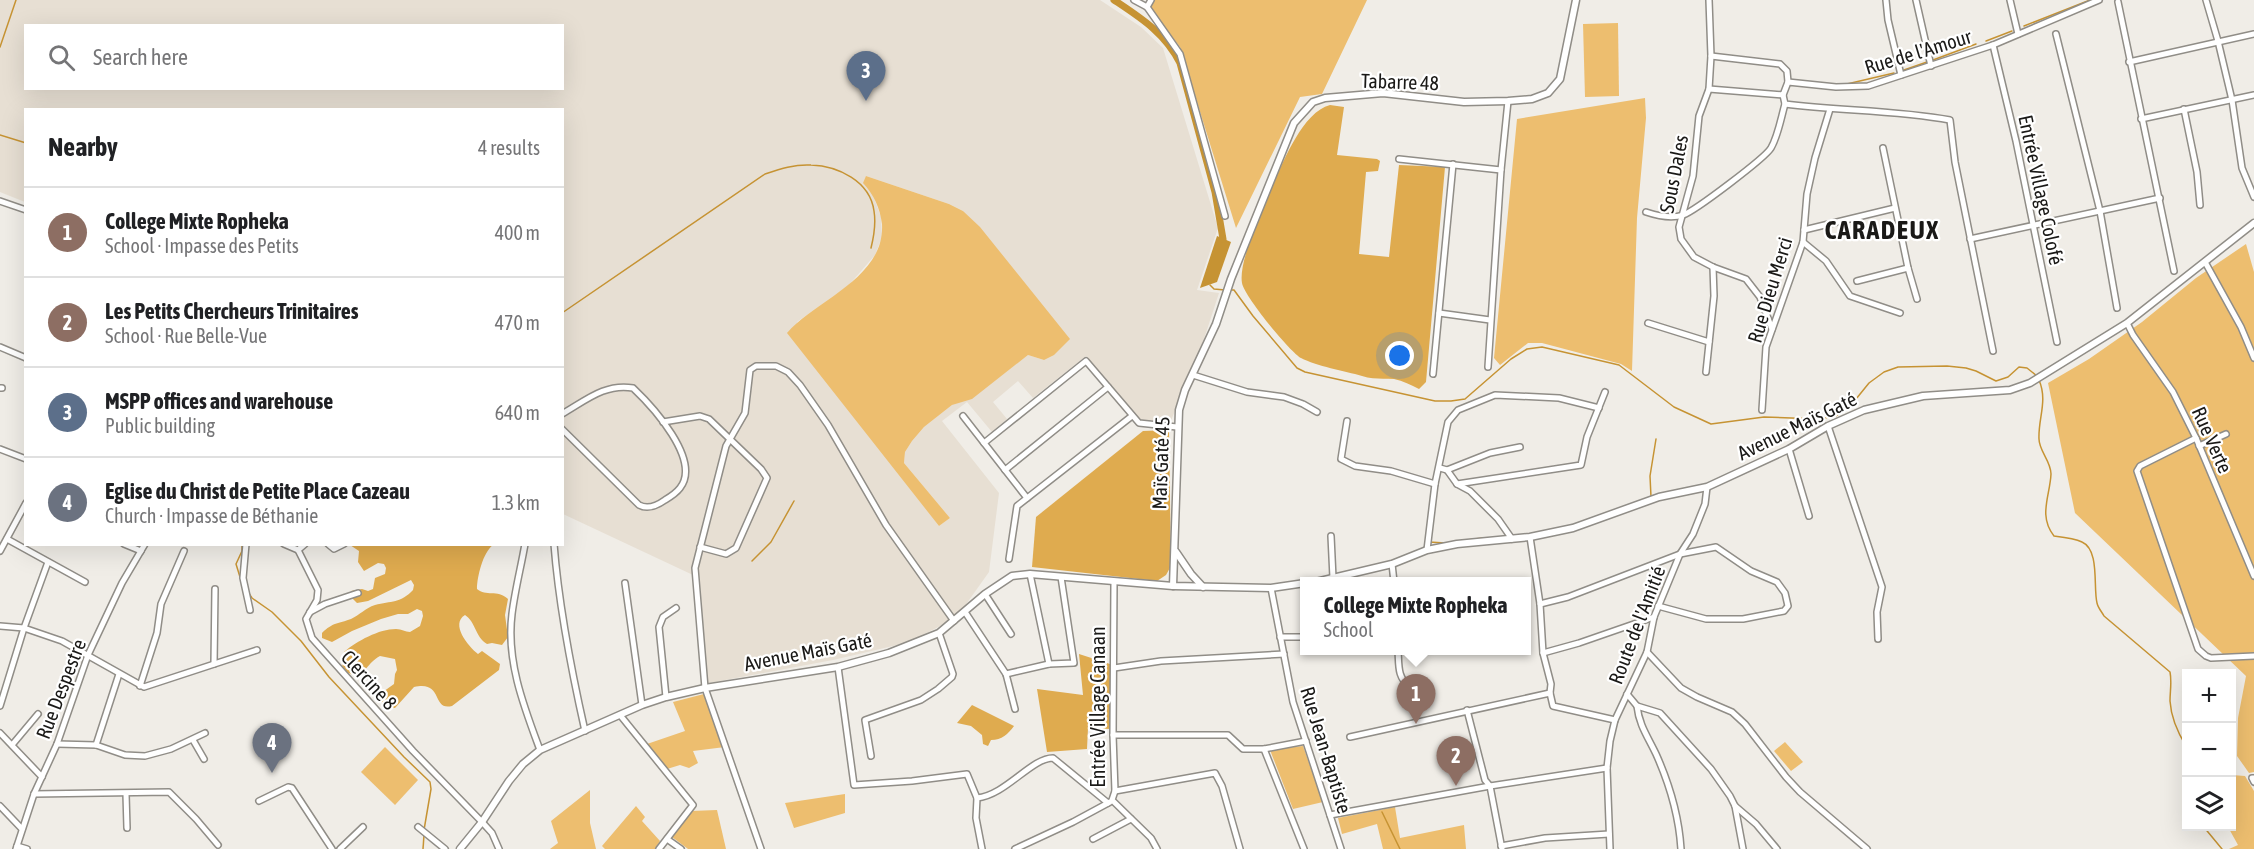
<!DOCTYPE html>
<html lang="en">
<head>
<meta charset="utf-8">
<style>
	:root { --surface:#fff; --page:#f6f6f6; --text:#202124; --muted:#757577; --line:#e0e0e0; --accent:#458997 }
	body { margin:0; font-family:"Asap Condensed",sans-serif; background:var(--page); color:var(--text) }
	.controls { position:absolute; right:18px; bottom:18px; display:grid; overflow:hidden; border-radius:0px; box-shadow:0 6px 24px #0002 }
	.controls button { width:54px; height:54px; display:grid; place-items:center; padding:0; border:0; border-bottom:2px solid var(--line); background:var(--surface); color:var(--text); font:30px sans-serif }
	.you { position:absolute; left:1400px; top:356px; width:21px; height:21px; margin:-15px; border:4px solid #fff; border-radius:50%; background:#1a73e8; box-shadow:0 0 0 9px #1a73e833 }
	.badge { display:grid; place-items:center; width:39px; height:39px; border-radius:50%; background:var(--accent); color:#fff; font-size:20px; font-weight:700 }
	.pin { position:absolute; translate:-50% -50px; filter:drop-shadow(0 2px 3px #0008) }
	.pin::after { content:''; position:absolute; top:32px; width:21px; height:18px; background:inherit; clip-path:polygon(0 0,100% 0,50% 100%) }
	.popup { position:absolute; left:1300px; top:577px; width:231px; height:78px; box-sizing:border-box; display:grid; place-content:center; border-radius:0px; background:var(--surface); filter:drop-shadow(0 2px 4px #0005); font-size:20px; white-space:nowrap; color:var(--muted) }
	.popup b { font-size:22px; color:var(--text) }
	.popup::after { content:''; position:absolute; left:50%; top:100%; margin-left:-12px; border:12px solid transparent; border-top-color:var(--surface) }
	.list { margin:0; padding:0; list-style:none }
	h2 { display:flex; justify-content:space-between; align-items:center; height:78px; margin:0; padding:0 24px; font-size:26px }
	h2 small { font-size:20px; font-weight:400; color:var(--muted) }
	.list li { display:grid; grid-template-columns:39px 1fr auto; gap:18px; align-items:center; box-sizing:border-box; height:90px; padding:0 24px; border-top:2px solid var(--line) }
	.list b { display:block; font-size:22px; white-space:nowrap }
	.list p { margin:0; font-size:20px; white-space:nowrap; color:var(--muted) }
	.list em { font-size:20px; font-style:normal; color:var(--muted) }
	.icon { flex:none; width:33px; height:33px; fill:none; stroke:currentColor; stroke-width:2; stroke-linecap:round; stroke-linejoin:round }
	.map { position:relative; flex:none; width:2254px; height:849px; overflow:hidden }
	.search { position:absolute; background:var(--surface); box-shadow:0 6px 24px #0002; left:24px; top:24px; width:540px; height:66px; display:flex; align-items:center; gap:15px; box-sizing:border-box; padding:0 21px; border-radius:0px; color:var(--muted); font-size:22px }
	.panel { position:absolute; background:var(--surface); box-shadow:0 6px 24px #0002; left:24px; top:108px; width:540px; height:438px; border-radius:0px }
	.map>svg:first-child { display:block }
</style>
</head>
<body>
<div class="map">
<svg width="2254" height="849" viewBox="0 0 2254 849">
	<rect width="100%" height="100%" fill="#f0ede7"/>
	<path fill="#e7dfd3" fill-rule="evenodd" d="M0,0H1100L1141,27L1163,48L1218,228L1197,290L1219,293L1203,342L1170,423H1143L1086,356L1033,398L1018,381L993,402L1007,419L992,432L967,402L942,421L999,493L989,572L957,617L910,642L833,660L704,684L693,575L563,514L562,110H26L25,202L0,192ZM26,26H562V88H26ZM866,176L949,204L963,211L1044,360L1028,355L988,385L952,405L924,427L912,441L905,452L904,463L950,518L939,526L797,322L849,285L875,255L882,237L881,217Z"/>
	<g fill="#edbe6f">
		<polygon points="1155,0 1367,0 1322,94 1300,97 1236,228 1180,47 1150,8"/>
		<polygon points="1618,23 1619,96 1585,97 1583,24"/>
		<polygon points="1645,98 1646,118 1637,218 1632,371 1621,364 1542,343 1528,343 1500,365 1494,358 1517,119"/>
		<path d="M866,176L949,204L963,211L980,227L1070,339L1054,355L1044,360L1028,355L972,399L952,405L924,427L912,441L905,452L904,463L950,518L939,526L787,333C817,299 885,278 882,224C880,208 874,195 863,183Z"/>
		<polygon points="2246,244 2254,272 2254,772 2249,773 2237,756 2238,718 2246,676 2075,513 2048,383 2089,359 2142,322 2196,278"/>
		<polygon points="704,694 725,747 693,751 698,763 689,768 680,765 667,769 647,744 685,731 673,702"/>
		<polygon points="1785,742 1803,762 1791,771 1774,751"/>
		<polygon points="1303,746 1323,802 1293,809 1270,750"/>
		<polygon points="385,747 418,780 395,805 361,772"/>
		<polygon points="2232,775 2245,776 2254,791 2254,849 2229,849 2238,845 2228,827 2232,826"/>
		<polygon points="590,790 590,823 596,849 550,849 558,843 551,821"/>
		<polygon points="845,794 845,813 794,828 785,803"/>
		<polygon points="636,806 645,817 642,821 660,841 655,849 605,849 602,846"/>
		<polygon points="1395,807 1400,838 1464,825 1466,849 1383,849 1377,824 1342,834 1338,818"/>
		<polygon points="717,810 726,849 688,849 672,837 691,811"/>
	</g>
	<g fill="#dfab4f">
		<path d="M1330,105L1344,107L1337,155L1377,159L1380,161L1378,171L1366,172L1359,254L1389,257L1399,165L1445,167L1426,382L1419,389C1411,385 1403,381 1394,379C1383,378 1373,380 1362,376C1345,371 1316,366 1301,358C1290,352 1244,296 1242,283C1238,261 1264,206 1273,184C1284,160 1303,112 1330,105Z"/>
		<polygon points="1169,430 1171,566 1166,575 1157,581 1032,567 1036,517 1143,431"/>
		<path d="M350,545H493C483,552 477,577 477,589C486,597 497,589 508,599L505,615L508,637L502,645L492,643L487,644C475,637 476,622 465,615C450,624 468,646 478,654L482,651L500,664L499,670L452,706C431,711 444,680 414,687L395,708L385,707L379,699L380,694L394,684L395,674L397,670L395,659L380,656C363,665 364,685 342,669L344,652C357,641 379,629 396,629C402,629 405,632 410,632L420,626L423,616L422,611L417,609L408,614H398L381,619L352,631L332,642L322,638V633C333,622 338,624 351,619C360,615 365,608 375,605C391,601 401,603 413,590L414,585L411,580L368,601L357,603L350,596L351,591L362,589L368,591L373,589L375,578L385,574L386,568L384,564L378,563L364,571L358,562L359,551Z"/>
		<polygon points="1079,654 1110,664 1111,729 1088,728 1087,749 1047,752 1037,689 1083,695"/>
		<path d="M972,705L1014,726C1008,734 1002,740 991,740L988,746L983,744L982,735L971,726L957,723Z"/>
	</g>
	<polygon fill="#c69333" points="1217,236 1231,242 1217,282 1200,288"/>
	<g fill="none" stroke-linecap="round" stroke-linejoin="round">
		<g stroke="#c69333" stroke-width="1.5">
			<polyline points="2024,26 2090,0"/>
			<polyline points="1986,41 2012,31"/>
			<polyline points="0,47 16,0"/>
			<polyline points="1933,60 1976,44"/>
			<polyline points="1904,70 1927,62"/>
			<polyline points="1847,84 1894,73"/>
			<polyline points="0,135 26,143"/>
			<polyline points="1210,285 1214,289 1225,290"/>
			<polyline points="1230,290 1234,290 1253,316 1297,368 1305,372 1435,401 1451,401 1465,399 1511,359 1527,349 1542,347 1619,365 1674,407 1711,424 1764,417 1818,419 1836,416 1852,404 1869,383 1884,372 1898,367 1947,366 1966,368 1976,371 1996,381 2008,377 2019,367 2027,368 2037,376"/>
			<path d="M562,313L765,174C780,169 795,164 811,165C838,166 870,181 874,211C876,223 874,236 871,248"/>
			<path d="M2039,380C2048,401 2038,418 2039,439C2039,451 2051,461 2051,474C2050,496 2038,516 2054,536C2063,537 2074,538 2082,542C2100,550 2093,587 2097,603C2098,608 2102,612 2104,616L2170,672C2172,682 2170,691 2170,701C2171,717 2178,733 2186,746"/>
			<polyline points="1651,497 1650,476 1656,439"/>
			<polyline points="1467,540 1483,538"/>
			<polyline points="1429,542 1445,543"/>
			<polyline points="752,561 771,542 794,501"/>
			<polyline points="240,577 236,564 242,551 242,544"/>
			<polyline points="248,592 252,598 272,612 301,641 329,677 404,757 430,782 431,789 424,830"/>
			<polyline points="1382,812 1400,849"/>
			<polyline points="2203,826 2222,849"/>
			<polyline points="423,849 424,835"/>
		</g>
		<path stroke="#c69333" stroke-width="7" d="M1114,0C1141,18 1165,33 1180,63L1215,192L1223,239"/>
		<defs>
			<g id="minor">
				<polyline points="1134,0 1147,7 1151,0"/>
				<polyline points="1709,0 1711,56 1709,89 1699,116 1693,176 1679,227 1681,239 1694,257 1713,267 1746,279 1760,297 1772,329"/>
				<polyline points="1886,0 1888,20 1901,75"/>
				<polyline points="1916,0 1931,66"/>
				<polyline points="2010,0 2018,34"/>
				<polyline points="2206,0 2218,41 2232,100 2242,168 2254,197"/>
				<polyline points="2118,2 2174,271"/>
				<polyline points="1147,7 1180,54 1225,216"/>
				<polyline points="2056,34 2100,211 2117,308"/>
				<polyline points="1993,45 2016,141 2057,342"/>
				<polyline points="1711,56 1780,64 1787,71 1788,82"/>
				<polyline points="2129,62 2254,34"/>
				<polyline points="1709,89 1783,95 1788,82 1836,87 1868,86 1993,45 2099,0"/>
				<path d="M1783,95L1785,104C1840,111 1896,110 1950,120L1955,162L1993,351"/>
				<polyline points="2184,109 2197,172 2200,205"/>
				<polyline points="2141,119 2254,95"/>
				<polyline points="1883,148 1908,268 1917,299"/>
				<polyline points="1399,159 1501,170"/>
				<polyline points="0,201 26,210"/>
				<path d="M1646,212C1658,216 1671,219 1683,215C1695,211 1765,158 1771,148C1778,136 1781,118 1785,104"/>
				<polyline points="1804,230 1895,208"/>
				<polyline points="1970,239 2160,198"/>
				<polyline points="1803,242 1826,261 1850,296 1900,313"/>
				<polyline points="2205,262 2241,327 2254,358"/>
				<polyline points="1857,281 1908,268"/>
				<polyline points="1439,313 1490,320"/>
				<polyline points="1648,323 1709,342"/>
				<polyline points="2127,323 2133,335 2173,392 2196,438 2254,576"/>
				<polyline points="0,347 26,358"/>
				<polyline points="1488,367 1501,170 1508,101"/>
				<polyline points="1706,372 1714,296 1713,267"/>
				<polyline points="1433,374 1453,164"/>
				<polyline points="1193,375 1247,392 1284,397 1303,404 1317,412"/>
				<polyline points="0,388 2,388"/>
				<polyline points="1762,410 1766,347 1803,242 1807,194 1815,158 1830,109"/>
				<path d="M562,414C585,401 605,383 633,388C652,406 702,460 680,488C677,492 670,497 665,500C658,505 648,510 639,505L562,429"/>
				<polyline points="963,416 1027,498"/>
				<polyline points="1347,421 1341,459 1355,466 1391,471 1435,484"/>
				<polyline points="663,422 700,416 709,419 761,469 767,478 736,548 726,554 700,547"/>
				<polyline points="1828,426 1882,587 1877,612 1878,639"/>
				<polyline points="2196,438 2140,466 2137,471 2198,649 2206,656 2211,658 2254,656"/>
				<polyline points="984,443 1086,361 1139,423 1177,427"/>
				<polyline points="2199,446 2226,434"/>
				<polyline points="0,449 26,459"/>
				<polyline points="1789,449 1809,516"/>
				<polyline points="1440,468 1447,470 1457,484 1470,491 1498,519 1512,539"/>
				<polyline points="1005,470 1108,387"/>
				<polyline points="1447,470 1490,453 1520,447"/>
				<polyline points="1457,484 1581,465 1587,437 1605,392"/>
				<polyline points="1331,536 1333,578"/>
				<polyline points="1530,537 1540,604 1543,653 1551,684 1550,693 1553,706 1615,720"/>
				<polyline points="7,539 85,582"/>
				<polyline points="124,544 141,551"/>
				<polyline points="246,544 243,578 250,610"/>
				<polyline points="284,544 298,550 318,590 317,600 306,619 312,638 413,751 482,822 492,833 499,849"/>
				<polyline points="328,544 334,549 344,544"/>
				<path d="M525,544C521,567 515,590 512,614C506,661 524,707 540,750"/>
				<path d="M554,544C559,608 571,669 585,731"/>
				<polyline points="298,550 305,544"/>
				<polyline points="1427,550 1435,484 1448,422 1458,410 1495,395 1559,398 1599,408"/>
				<polyline points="0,551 26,503"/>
				<polyline points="1009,559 1017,506 1132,416"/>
				<polyline points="1392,564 1394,582"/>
				<polyline points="1030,574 1049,664"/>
				<polyline points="625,583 642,705"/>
				<polyline points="1114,583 1113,735 1115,791 1112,800 1151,838 1157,849"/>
				<polyline points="1271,588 1293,702 1341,849"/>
				<polyline points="985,594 1011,634"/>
				<polyline points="1540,604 1568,597 1680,554 1716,547 1751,571 1777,582 1785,593 1788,606 1784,611 1743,619 1706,619 1658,606"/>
				<polyline points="310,612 325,604 358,593"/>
				<polyline points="965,612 1006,674 1015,709"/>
				<polyline points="0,626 24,628 62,641 144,687 257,650"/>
				<polyline points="1280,637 1305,637"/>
				<path d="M1398,650C1399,664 1397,679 1410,686L1416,685"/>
				<polyline points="1647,652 1681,688 1697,697 1732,712 1745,724 1786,777 1800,792 1867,849"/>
				<polyline points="1543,653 1579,643 1654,617"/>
				<polyline points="214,664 215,589"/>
				<polyline points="838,667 854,785 912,781 967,774 977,798 976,818 982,849"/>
				<polyline points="1114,668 1161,661 1284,654"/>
				<polyline points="1006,674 1049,664 1074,663 1061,577"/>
				<polyline points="140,686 157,633 161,604 184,551"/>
				<polyline points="1627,694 1637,706 1660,713 1711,769 1730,796 1735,806 1743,849"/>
				<polyline points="666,697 659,627 663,617 676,608"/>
				<polyline points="0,706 24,628 48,562"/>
				<path d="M1637,706C1639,725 1648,737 1656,754C1669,783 1679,817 1681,849"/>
				<polyline points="1467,710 1485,780 1490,786 1502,849"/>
				<polyline points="620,715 693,805 659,849"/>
				<polyline points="0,733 42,777"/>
				<polyline points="1113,735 1228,735 1243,749 1264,749 1306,741"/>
				<polyline points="1350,737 1550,693"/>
				<polyline points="193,740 204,759"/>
				<polyline points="57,744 96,745 125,755 145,756 171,749 205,733"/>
				<polyline points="12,745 38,714"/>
				<polyline points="96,745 119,674"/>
				<polyline points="1264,749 1304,849"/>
				<polyline points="871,756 865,720 921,700 938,689 952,677 953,674 939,633"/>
				<polyline points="2254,778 2252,778 2254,782"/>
				<polyline points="1115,791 1215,773 1222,786 1240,849"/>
				<polyline points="34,794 169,792 196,819 218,845"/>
				<polyline points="126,794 127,828"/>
				<path d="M977,798C1006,795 1031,758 1053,758L1108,803"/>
				<polyline points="259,801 288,787 292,788 332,849"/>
				<polyline points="0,806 22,829"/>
				<polyline points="1735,806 1756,824 1777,849"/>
				<polyline points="1330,815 1490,786 1607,768"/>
				<polyline points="418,827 445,849"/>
				<polyline points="667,839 681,849"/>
				<polyline points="1093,839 1131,819"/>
				<polyline points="17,846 27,849"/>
				<polyline points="1501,846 1545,838 1609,834"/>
				<polyline points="16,849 34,794 57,744 88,655 122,583 145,544"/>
				<polyline points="340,849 363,827"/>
				<polyline points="761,849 705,688 695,568 726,446 745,413 750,370 756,366 776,366 788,372 800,385 828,425 886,525 954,621"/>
				<polyline points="1015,849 1073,822 1110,802"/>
				<polyline points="1610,849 1607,768 1610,741 1615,720 1647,652 1654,617 1680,554 1693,534 1705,504 1707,487"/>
			</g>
			<g id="tertiary">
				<polyline points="1176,552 1191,574 1203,587"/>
				<polyline points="1316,582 1392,564 1427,550 1457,544 1530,537 1573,528 1659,497 1707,487 1789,449 1828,426 1864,410 1923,396 2010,390 2030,383 2127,323 2254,223"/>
				<polyline points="1173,586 1179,410 1185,390 1216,324 1231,279 1294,123 1313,102 1325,98 1383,93 1464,102 1508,101 1532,99 1548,93 1560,79 1576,0"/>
				<polyline points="460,849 482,822 509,781 523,764 540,750 642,705 666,697 705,688 838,667 889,653 939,633 985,594 1012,576 1030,574 1173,586 1271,588 1305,583"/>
			</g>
		</defs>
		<use href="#minor" stroke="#908d87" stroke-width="8"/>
		<use href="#tertiary" stroke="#908d87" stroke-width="9"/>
		<use href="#minor" stroke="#fff" stroke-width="5"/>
		<use href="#tertiary" stroke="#fff" stroke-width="6"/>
	</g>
	<g text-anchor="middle" stroke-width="4.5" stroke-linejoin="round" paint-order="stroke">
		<g font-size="20" fill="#1a1917" stroke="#fff">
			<text transform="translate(1918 52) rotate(-17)" y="7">Rue de l'Amour</text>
			<text transform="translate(1400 82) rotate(2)" y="7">Tabarre 48</text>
			<text transform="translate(1674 174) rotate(-79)" y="7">Sous Dales</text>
			<text transform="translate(2041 190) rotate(78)" y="7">Entrée Village Colofé</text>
			<text transform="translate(1770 290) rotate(-73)" y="7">Rue Dieu Merci</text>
			<text transform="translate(1797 426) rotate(-26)" y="7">Avenue Maïs Gaté</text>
			<text transform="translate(2212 440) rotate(66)" y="7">Rue Verte</text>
			<text transform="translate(1161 463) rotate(-88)" y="7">Maïs Gaté 45</text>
			<text transform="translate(1637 625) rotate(-69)" y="7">Route de l'Amitié</text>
			<text transform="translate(808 652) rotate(-11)" y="7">Avenue Maïs Gaté</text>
			<text transform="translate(369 680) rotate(48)" y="7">Clercine 8</text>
			<text transform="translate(61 689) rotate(-69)" y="7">Rue Despestre</text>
			<text transform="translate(1098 707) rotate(-90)" y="7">Entrée Village Canaan</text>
			<text transform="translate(1326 750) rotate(73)" y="7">Rue Jean-Baptiste</text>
		</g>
		<g font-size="26" font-weight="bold" letter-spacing="1.5" fill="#1a1917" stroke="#fff">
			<text x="1882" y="239">CARADEUX</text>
		</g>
	</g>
</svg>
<div class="controls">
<button>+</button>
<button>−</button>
<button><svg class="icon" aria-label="layers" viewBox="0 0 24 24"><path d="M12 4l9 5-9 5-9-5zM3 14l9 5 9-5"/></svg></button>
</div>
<div class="you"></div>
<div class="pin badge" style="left:1416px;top:724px;background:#8d6e63">1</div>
<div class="popup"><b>College Mixte Ropheka</b>School</div>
<div class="pin badge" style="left:1456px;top:786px;background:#8d6e63">2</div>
<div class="pin badge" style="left:866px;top:101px;background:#5c6f8a">3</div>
<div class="pin badge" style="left:272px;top:773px;background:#6b7280">4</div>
<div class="search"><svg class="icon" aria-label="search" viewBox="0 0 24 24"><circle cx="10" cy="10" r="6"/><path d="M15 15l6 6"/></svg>Search here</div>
<section class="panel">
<h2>Nearby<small>4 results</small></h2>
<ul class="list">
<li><span class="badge" style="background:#8d6e63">1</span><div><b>College Mixte Ropheka</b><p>School · Impasse des Petits</p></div><em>400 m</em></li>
<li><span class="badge" style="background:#8d6e63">2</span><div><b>Les Petits Chercheurs Trinitaires</b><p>School · Rue Belle-Vue</p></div><em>470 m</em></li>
<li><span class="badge" style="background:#5c6f8a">3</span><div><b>MSPP offices and warehouse</b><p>Public building</p></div><em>640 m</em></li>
<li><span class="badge" style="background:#6b7280">4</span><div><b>Eglise du Christ de Petite Place Cazeau</b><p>Church · Impasse de Béthanie</p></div><em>1.3 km</em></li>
</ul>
</section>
</div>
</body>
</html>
